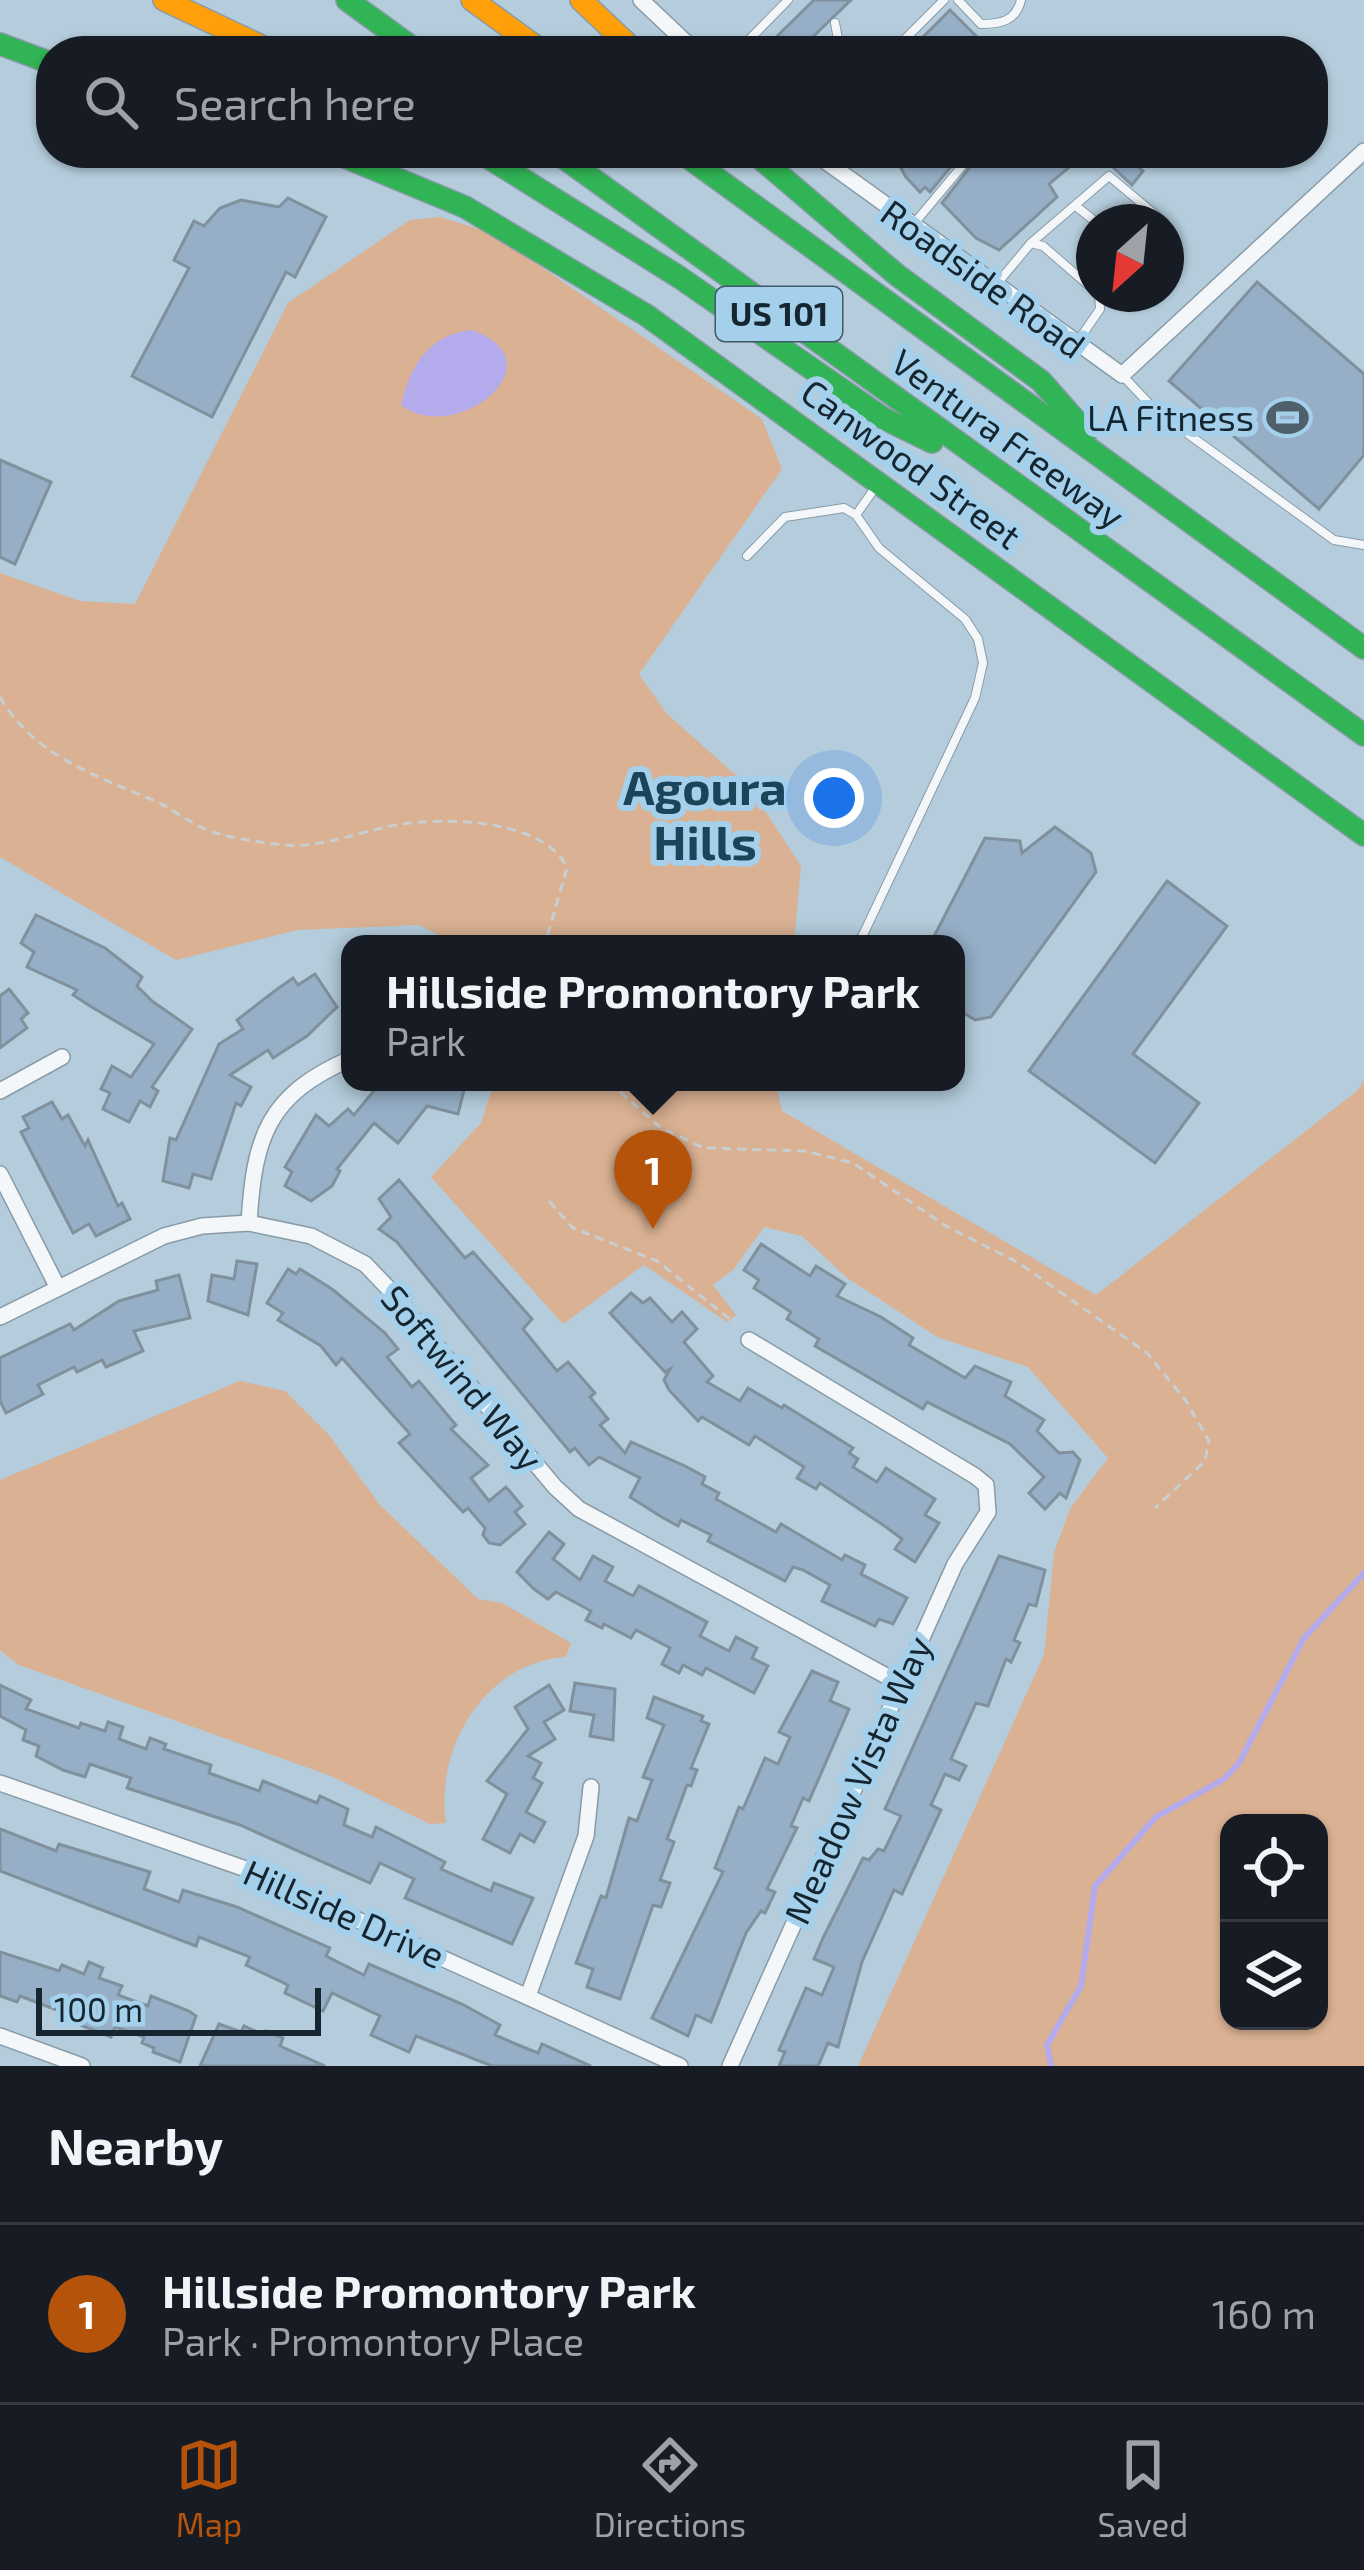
<!DOCTYPE html>
<html lang="en">
<head>
<meta charset="utf-8">
<style>
	:root { --surface:#171b24; --page:#242831; --text:#f1f3f6; --muted:#9ea1a6; --line:#363941; --accent:#b45309 }
	body { margin:0; font-family:"Exo 2",sans-serif; background:var(--page); color:var(--text) }
	.controls { position:absolute; right:36px; bottom:36px; display:grid; overflow:hidden; border-radius:24px; box-shadow:0 3px 9px #0004 }
	.controls button { width:108px; height:108px; display:grid; place-items:center; padding:0; border:0; border-bottom:3px solid var(--line); background:var(--surface); color:var(--text); font:60px sans-serif }
	.compass { position:absolute; left:1076px; top:204px; width:108px; height:108px; border-radius:50%; background:var(--surface); box-shadow:0 3px 9px #0004; rotate:207deg }
	.scale { position:absolute; left:36px; bottom:30px; width:285px; box-sizing:border-box; padding-left:12px; border:6px solid #152630; border-top:0; font-size:33px; line-height:42px; white-space:nowrap; color:#152630; -webkit-text-stroke:9px #a4d0eb; paint-order:stroke }
	.you { position:absolute; left:834px; top:798px; width:42px; height:42px; margin:-30px; border:9px solid #fff; border-radius:50%; background:#1a73e8; box-shadow:0 0 0 18px #1a73e833 }
	.badge { display:grid; place-items:center; width:78px; height:78px; border-radius:50%; background:var(--accent); color:#fff; font-size:39px; font-weight:700 }
	.pin { position:absolute; translate:-50% -99px; filter:drop-shadow(0 3px 6px #0008) }
	.pin::after { content:''; position:absolute; top:63px; width:42px; height:36px; background:inherit; clip-path:polygon(0 0,100% 0,50% 100%) }
	.popup { position:absolute; left:341px; top:935px; width:624px; height:156px; box-sizing:border-box; display:grid; place-content:center; border-radius:24px; background:var(--surface); filter:drop-shadow(0 3px 9px #0005); font-size:39px; white-space:nowrap; color:var(--muted) }
	.popup b { font-size:45px; color:var(--text) }
	.popup::after { content:''; position:absolute; left:50%; top:100%; margin-left:-24px; border:24px solid transparent; border-top-color:var(--surface) }
	.list { margin:0; padding:0; list-style:none }
	h2 { display:flex; justify-content:space-between; align-items:center; height:156px; margin:0; padding:0 48px; font-size:51px }
	h2 small { font-size:39px; font-weight:400; color:var(--muted) }
	.list li { display:grid; grid-template-columns:78px 1fr auto; gap:36px; align-items:center; box-sizing:border-box; height:180px; padding:0 48px; border-top:3px solid var(--line) }
	.list b { display:block; font-size:45px; white-space:nowrap }
	.list p { margin:0; font-size:39px; white-space:nowrap; color:var(--muted) }
	.list em { font-size:39px; font-style:normal; color:var(--muted) }
	.icon { flex:none; width:66px; height:66px; fill:none; stroke:currentColor; stroke-width:2; stroke-linecap:round; stroke-linejoin:round }
	.map { position:relative; flex:none; width:1364px; height:2066px; overflow:hidden }
	.search { position:absolute; background:var(--surface); box-shadow:0 3px 9px #0004; left:36px; right:36px; top:36px; height:132px; display:flex; align-items:center; gap:30px; box-sizing:border-box; padding:0 42px; border-radius:48px; color:var(--muted); font-size:45px }
	.sheet { height:336px; background:var(--surface) }
	nav { display:flex; justify-content:space-around; align-items:center; box-sizing:border-box; height:168px; border-top:3px solid var(--line); background:var(--surface); font-size:33px; color:var(--muted) }
	nav a { display:grid; justify-items:center; gap:6px }
	nav .on { color:var(--accent) }
	.map>svg:first-child { display:block }
</style>
</head>
<body>
<div class="map">
<svg width="1364" height="2066" viewBox="0 0 1364 2066">
	<rect width="100%" height="100%" fill="#b4ccdb"/>
	<g fill="#dab192" fill-rule="evenodd">
		<polygon points="440,217 492,233 762,419 782,469 639,674 666,713 750,788 801,866 794,944 457,944 419,925 297,930 176,960 0,857 0,573 80,601 135,604 288,303 410,220"/>
		<path d="M1364,1080V2066H858L1044,1655L1054,1553L1070,1509L1108,1458L1028,1367L937,1337L846,1277L802,1236L764,1227L733,1270L713,1285L736,1315L727,1322L644,1265L563,1324L431,1177L481,1123L494,1082H775L782,1111L1096,1295L1357,1091ZM1319,1823V2021H1229V1823Z"/>
		<path d="M240,1381L285,1391L328,1434L380,1505L478,1599L502,1603L571,1643L566,1657C487,1661 434,1747 446,1823L430,1824L331,1776L19,1665L0,1650V1480Z"/>
	</g>
	<path fill="#b3abeb" d="M472,330C563,363 453,447 401,405C410,366 429,334 472,330Z"/>
	<g fill="none" stroke-linecap="round" stroke-linejoin="round">
		<polyline stroke="#b3abeb" stroke-width="6" points="1051,2066 1047,2045 1081,1986 1095,1886 1156,1817 1224,1779 1239,1763 1304,1638 1364,1573"/>
	</g>
	<g fill="#96afc7" stroke="#80909c" stroke-width="3">
		<polygon points="814,0 851,0 798,51 762,51"/>
		<polygon points="950,10 991,51 909,51"/>
		<polygon points="899,153 962,153 930,192 925,187 920,192 906,177 901,168 907,162"/>
		<polygon points="981,153 1086,153 1049,184 1057,197 999,250 976,238 942,203"/>
		<polygon points="1098,153 1136,153 1130,160 1143,171 1132,185"/>
		<polygon points="288,198 326,217 295,277 286,272 212,417 132,376 189,268 174,260 194,221 204,226 220,208 241,200 279,207"/>
		<polygon points="1257,282 1364,374 1364,455 1319,509 1169,381"/>
		<polygon points="0,460 51,482 15,564 0,557"/>
		<polygon points="1055,827 1091,853 1096,872 991,1017 975,1020 956,1008 956,944 930,944 985,838 1020,841 1022,853"/>
		<polygon points="1167,881 1227,926 1133,1054 1199,1103 1155,1163 1029,1071"/>
		<polygon points="36,915 105,948 142,977 137,986 152,1001 192,1029 152,1087 158,1091 150,1107 140,1101 129,1122 103,1109 110,1093 101,1089 112,1066 131,1077 154,1044 90,1006 73,995 77,990 27,967 34,952 21,943"/>
		<polygon points="315,974 337,1007 307,1036 273,1058 268,1050 230,1075 251,1087 241,1106 236,1103 211,1179 193,1174 189,1188 163,1181 170,1138 176,1140 219,1044 243,1029 237,1020 276,990 293,978 298,985"/>
		<polygon points="9,989 28,1013 21,1019 27,1028 0,1048 0,996"/>
		<polygon points="381,1082 466,1082 458,1114 427,1106 398,1143 374,1123 337,1169 340,1171 332,1186 311,1201 285,1186 292,1172 285,1167 316,1115 329,1126 348,1109 354,1115"/>
		<polygon points="52,1102 62,1119 68,1115 85,1146 88,1140 118,1206 122,1203 130,1219 96,1236 89,1224 73,1233 21,1132 29,1128 23,1117"/>
		<polygon points="399,1180 465,1258 473,1252 532,1319 523,1329 557,1371 568,1362 595,1393 590,1397 608,1419 600,1425 625,1453 631,1442 685,1466 705,1477 702,1484 719,1493 716,1499 776,1532 781,1524 842,1560 845,1555 865,1565 861,1574 907,1598 893,1624 879,1619 875,1626 822,1601 830,1585 803,1570 793,1567 785,1581 708,1541 711,1535 681,1520 678,1526 660,1516 630,1497 640,1478 599,1457 589,1465 575,1448 570,1452 397,1242 379,1229 391,1217 379,1199"/>
		<polygon points="761,1244 810,1276 816,1266 845,1284 837,1296 881,1317 913,1338 909,1345 965,1378 975,1366 1011,1382 1005,1396 1044,1420 1037,1431 1059,1453 1073,1452 1080,1460 1066,1498 1060,1493 1045,1509 1029,1493 1044,1477 1010,1444 927,1402 923,1409 815,1346 819,1339 787,1319 791,1312 754,1288 759,1280 744,1270"/>
		<polygon points="237,1261 257,1264 248,1315 208,1301 212,1275 234,1279"/>
		<polygon points="288,1269 296,1274 300,1269 332,1289 385,1333 398,1349 387,1357 412,1387 419,1381 456,1425 451,1429 488,1465 471,1478 489,1501 506,1487 522,1506 515,1512 525,1524 500,1545 489,1543 483,1535 485,1528 468,1508 463,1512 399,1443 410,1434 342,1358 336,1365 321,1346 278,1320 283,1313 267,1303"/>
		<polygon points="179,1275 190,1318 134,1331 143,1351 106,1367 102,1360 77,1372 74,1367 38,1385 43,1394 6,1413 0,1401 0,1358 70,1324 74,1330 119,1301 158,1290 156,1281"/>
		<polygon points="631,1293 643,1303 650,1298 672,1322 682,1312 697,1329 684,1342 713,1376 707,1382 740,1401 748,1388 782,1408 784,1405 853,1448 849,1453 858,1459 853,1467 877,1482 886,1468 935,1499 925,1515 939,1523 915,1562 895,1549 902,1539 886,1527 820,1483 816,1489 797,1478 804,1467 755,1436 749,1445 702,1417 698,1421 669,1390 664,1380 670,1369 665,1372 610,1313"/>
		<polygon points="549,1532 564,1544 553,1559 580,1580 593,1556 613,1567 605,1581 633,1596 639,1586 707,1622 700,1636 729,1651 736,1637 757,1648 752,1658 768,1666 754,1693 706,1668 702,1675 683,1665 679,1673 662,1664 670,1648 636,1630 631,1638 604,1624 602,1628 586,1620 591,1611 556,1592 548,1599 534,1589 517,1572"/>
		<polygon points="999,1556 1045,1570 1036,1606 1029,1604 1014,1640 1020,1643 1011,1662 1006,1659 988,1706 976,1703 951,1759 966,1766 959,1780 945,1774 931,1805 941,1810 902,1894 894,1890 862,1962 838,2047 828,2043 818,2066 779,2066 785,2052 779,2050 806,1988 822,1995 834,1967 814,1959 823,1938 863,1858 869,1860 878,1849 884,1851 901,1816 885,1809"/>
		<polygon points="812,1671 838,1682 830,1701 849,1709 809,1801 803,1798 791,1826 797,1828 767,1889 775,1892 765,1913 761,1911 746,1933 711,2022 696,2015 688,2036 652,2018 723,1872 715,1868 739,1807 743,1809 765,1758 778,1764 790,1737 779,1732"/>
		<polygon points="575,1683 615,1689 613,1740 590,1736 594,1715 570,1711"/>
		<polygon points="0,1685 31,1700 26,1709 79,1728 81,1723 105,1731 108,1722 123,1727 119,1739 146,1749 150,1738 166,1744 164,1749 211,1765 209,1773 259,1791 263,1781 317,1803 320,1796 348,1809 344,1825 372,1837 376,1827 445,1862 441,1869 491,1891 494,1883 533,1898 512,1944 405,1898 414,1879 380,1863 370,1883 240,1825 127,1788 131,1778 90,1764 85,1777 63,1770 36,1756 39,1746 23,1740 26,1730 0,1716"/>
		<polygon points="549,1685 564,1710 544,1722 555,1739 528,1756 541,1763 533,1778 542,1783 526,1812 545,1822 534,1842 520,1834 510,1853 483,1839 507,1794 487,1781 528,1729 515,1707"/>
		<polygon points="654,1697 703,1716 701,1721 709,1724 691,1768 697,1770 691,1786 687,1785 667,1839 674,1842 660,1880 670,1883 661,1907 653,1905 620,1999 587,1987 593,1969 576,1963 601,1896 606,1898 629,1818 637,1821 652,1780 643,1777 664,1725 647,1718"/>
		<polygon points="0,1829 56,1851 59,1844 150,1872 144,1889 179,1902 183,1890 237,1907 330,1948 326,1956 364,1975 369,1964 462,2004 500,2025 495,2035 523,2047 538,2053 542,2044 591,2066 492,2066 416,2036 409,2052 371,2035 380,2016 332,1993 323,2011 285,1993 288,1985 246,1965 250,1957 199,1937 196,1946 0,1871"/>
		<polygon points="0,1952 59,1971 62,1965 84,1974 89,1962 103,1968 99,1978 122,1986 118,1995 148,2006 151,1996 189,2011 196,2016 180,2062 153,2052 154,2048 142,2043 144,2037 115,2027 111,2037 62,2018 65,2013 20,1996 17,2002 0,1996"/>
		<polygon points="219,2024 241,2032 244,2026 264,2035 266,2031 283,2038 280,2046 325,2066 200,2066"/>
	</g>
	<g fill="none" stroke-linecap="round" stroke-linejoin="round">
		<defs>
			<g id="lane">
				<path d="M958,0L981,24C1001,24 1016,21 1021,0"/>
				<polyline points="738,51 788,0"/>
				<polyline points="825,51 838,39 835,23"/>
				<polyline points="893,51 944,0"/>
				<polyline points="1077,207 1096,222"/>
				<polyline points="912,226 973,153"/>
				<polyline points="1031,243 1109,176 1164,222"/>
				<polyline points="996,285 1031,243 1043,246 1094,290"/>
				<polyline points="1076,344 1100,309 1099,294"/>
				<polyline points="1123,376 1155,410 1334,540 1364,545"/>
				<polyline points="856,515 879,482"/>
				<polyline points="747,556 785,517 844,508 856,515 879,548 965,619 978,639 983,663 975,698 862,937 853,944"/>
			</g>
			<g id="street">
				<polyline points="641,0 695,51"/>
				<polyline points="814,153 1122,375 1364,151"/>
				<polyline points="0,1091 62,1057"/>
				<polyline points="0,1174 58,1288"/>
				<path d="M249,1223C254,1138 267,1095 350,1059"/>
				<polyline points="0,1317 164,1236 202,1226 249,1223 311,1236 365,1264 389,1289 555,1487 579,1509 901,1684"/>
				<polyline points="0,1783 243,1868 680,2066"/>
				<polyline points="528,1996 586,1836 591,1787"/>
				<polyline points="0,2036 82,2066"/>
				<polyline points="730,2066 955,1564 988,1512 986,1485 975,1476 749,1340"/>
			</g>
			<g id="fast">
				<polyline points="347,0 417,51"/>
				<polyline points="0,44 51,63"/>
				<polyline points="335,153 465,207 646,315 1364,835"/>
				<polyline points="481,153 679,277 883,418 932,442"/>
				<polyline points="557,153 1364,735"/>
				<polyline points="682,153 1364,648"/>
				<polyline points="754,153 897,275 1041,381 1086,432"/>
			</g>
			<g id="slow">
				<polyline points="164,0 272,51"/>
				<polyline points="472,0 542,51"/>
				<polyline points="581,0 635,51"/>
			</g>
		</defs>
		<use href="#lane" stroke="#889ba7" stroke-width="10"/>
		<use href="#street" stroke="#889ba7" stroke-width="18"/>
		<use href="#fast" stroke="#889ba7" stroke-width="24"/>
		<use href="#slow" stroke="#889ba7" stroke-width="24"/>
		<g stroke="#c7cfd3" stroke-width="3" stroke-dasharray="9 6" stroke-linecap="butt">
			<path d="M0,697C34,756 95,775 155,801C175,810 192,825 212,832C232,838 263,843 284,845C320,848 356,833 391,826C439,816 545,818 567,868L545,944"/>
			<polyline points="609,1082 661,1128 704,1148 805,1151 853,1163 946,1226 1019,1263 1147,1353 1186,1401 1209,1441 1205,1461 1155,1508"/>
			<polyline points="549,1201 573,1228 657,1261 736,1324"/>
		</g>
		<use href="#lane" stroke="#f4f7fa" stroke-width="8"/>
		<use href="#street" stroke="#f4f7fa" stroke-width="15"/>
		<use href="#fast" stroke="#30b455" stroke-width="21"/>
		<use href="#slow" stroke="#ff9f0a" stroke-width="21"/>
	</g>
	<defs>
		<symbol id="stadium-bare" viewBox="-9 -9 18 18"><path d="M0-5a6.5 5 0 1 0 0 10a6.5 5 0 1 0 0-10ZM-3.5-1.8h7v3.6h-7Z" fill="#4d606c" stroke="#a4d0eb" stroke-width="2.5" paint-order="stroke"/></symbol>
	</defs>
	<g fill-rule="evenodd">
		<use href="#stadium-bare" x="1258" y="388" width="59" height="59"/>
	</g>
	<g text-anchor="middle" stroke-width="12" stroke-linejoin="round" paint-order="stroke">
		<rect fill="#a4d0eb" stroke="#405968" stroke-width="3" x="716" y="287" width="126" height="54" rx="9"/>
		<g font-size="33" font-weight="bold" fill="#152630">
			<text x="779" y="326">US 101</text>
		</g>
		<g font-size="36" fill="#152630" stroke="#a4d0eb">
			<text transform="translate(983 279) rotate(36)" y="13">Roadside Road</text>
			<text transform="translate(1008 439) rotate(36)" y="13">Ventura Freeway</text>
			<text transform="translate(911 464) rotate(36)" y="13">Canwood Street</text>
			<text transform="translate(462 1378) rotate(50)" y="13">Softwind Way</text>
			<text transform="translate(858 1780) rotate(-66)" y="13">Meadow Vista Way</text>
			<text transform="translate(344 1914) rotate(24)" y="13">Hillside Drive</text>
		</g>
		<g font-size="36" fill="#152630" stroke="#a4d0eb" text-anchor="end">
			<text x="1254" y="431">LA Fitness</text>
		</g>
		<g font-size="48" font-weight="bold" fill="#1b445b" stroke="#a4d0eb">
			<text x="705" y="805">Agoura<tspan x="705" dy="55">Hills</tspan></text>
		</g>
	</g>
</svg>
<div class="controls">
<button><svg class="icon" aria-label="locate" viewBox="0 0 24 24"><circle cx="12" cy="12" r="6"/><path d="M12 2v4M12 18v4M2 12h4M18 12h4"/></svg></button>
<button><svg class="icon" aria-label="layers" viewBox="0 0 24 24"><path d="M12 4l9 5-9 5-9-5zM3 14l9 5 9-5"/></svg></button>
</div>
<svg class="compass" viewBox="-18 -18 36 36"><path d="M0-13l5 13h-10z" fill="#e53935"/><path d="M0 13l5-13h-10z" fill="#9ea1a6"/></svg>
<div class="scale">100 m</div>
<div class="you"></div>
<div class="pin badge" style="left:653px;top:1229px">1</div>
<div class="popup"><b>Hillside Promontory Park</b>Park</div>
<div class="search"><svg class="icon" aria-label="search" viewBox="0 0 24 24"><circle cx="10" cy="10" r="6"/><path d="M15 15l6 6"/></svg>Search here</div>
</div>
<section class="sheet">
<h2>Nearby<small></small></h2>
<ul class="list">
<li><span class="badge">1</span><div><b>Hillside Promontory Park</b><p>Park · Promontory Place</p></div><em>160 m</em></li>
</ul>
</section>
<nav>
<a class="on"><svg class="icon" aria-label="map" viewBox="0 0 24 24"><path d="M3 6l6-2 6 2 6-2v14l-6 2-6-2-6 2zM9 4v14M15 6v14"/></svg>Map</a>
<a><svg class="icon" aria-label="directions" viewBox="0 0 24 24"><path d="M12 3l9 9-9 9-9-9zM9 14v-3h6M13 9l2 2-2 2"/></svg>Directions</a>
<a><svg class="icon" aria-label="saved" viewBox="0 0 24 24"><path d="M7 4h10v16l-5-4-5 4z"/></svg>Saved</a>
</nav>
</body>
</html>
